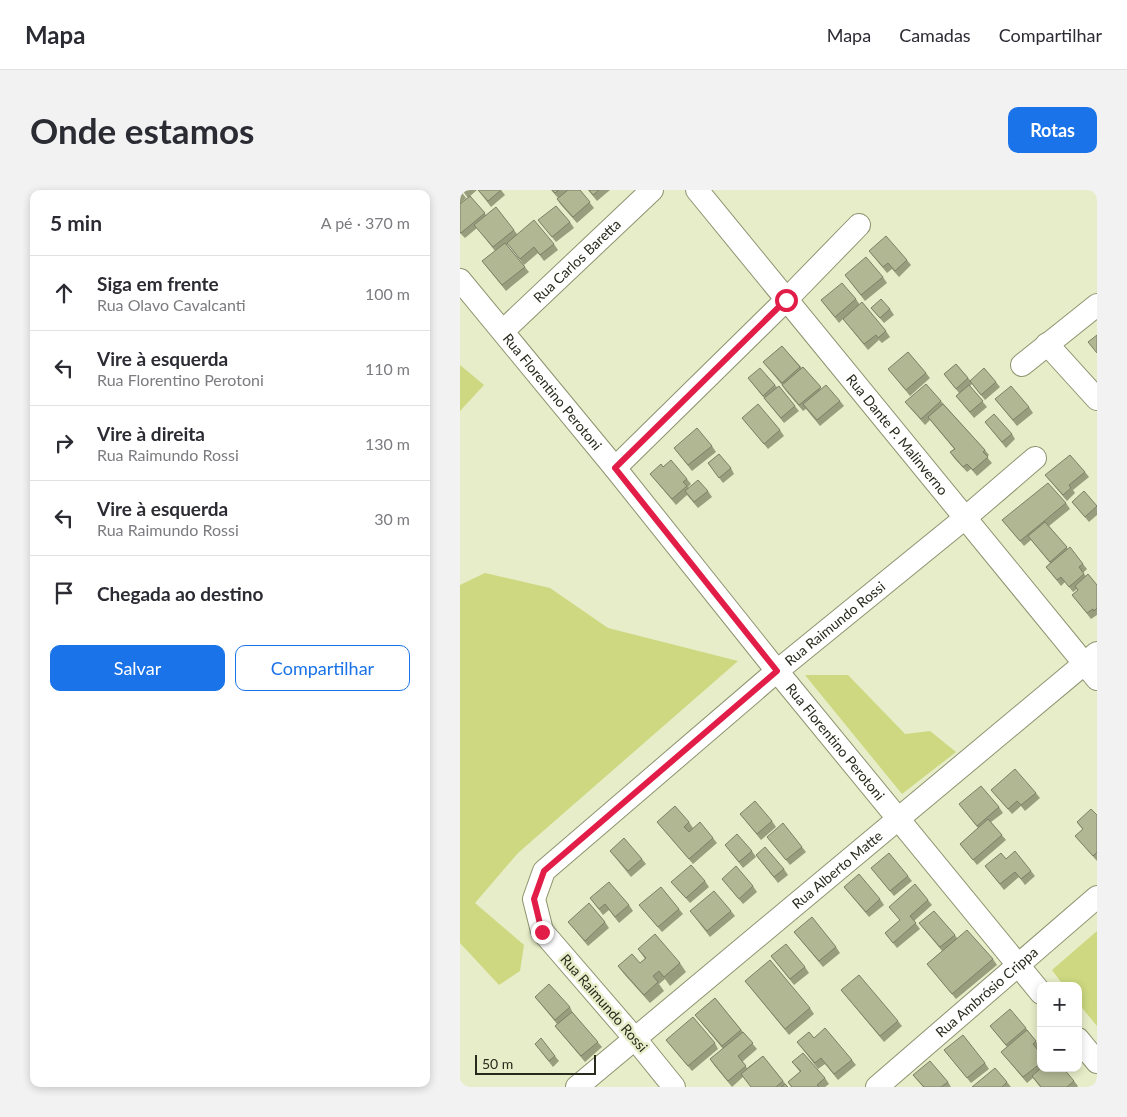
<!DOCTYPE html>
<html lang="pt">
<head>
<meta charset="utf-8">
<style>
	:root { --surface:#fff; --page:#f2f2f3; --text:#2b2b33; --muted:#7c7c81; --line:#e1e1e2; --accent:#1a73e8 }
	body { margin:0; font-family:Lato,sans-serif; background:var(--page); color:var(--text) }
	.controls { position:absolute; right:15px; bottom:15px; display:grid; overflow:hidden; border-radius:10px; box-shadow:0 2px 8px #0003 }
	.controls button { width:45px; height:45px; display:grid; place-items:center; padding:0; border:0; border-bottom:1px solid var(--line); background:var(--surface); color:var(--text); font:25px sans-serif }
	.scale { position:absolute; left:15px; bottom:12px; width:121px; box-sizing:border-box; padding-left:5px; border:2px solid #282a1c; border-top:0; font-size:14px; line-height:18px; white-space:nowrap; color:#282a1c; -webkit-text-stroke:4px #e7edc8; paint-order:stroke }
	.stop { position:absolute; width:15px; height:15px; margin:-11px; border:4px solid #e11d48; border-radius:50%; background:#fff }
	.stop.end { background:#e11d48; border-color:#fff; box-shadow:0 1px 5px #0008 }
	.list { margin:0; padding:0; list-style:none }
	h2 { display:flex; justify-content:space-between; align-items:center; height:65px; margin:0; padding:0 20px; font-size:21px }
	h2 small { font-size:16px; font-weight:400; color:var(--muted) }
	.list li { display:grid; grid-template-columns:32px 1fr auto; gap:15px; align-items:center; box-sizing:border-box; height:75px; padding:0 20px; border-top:1px solid var(--line) }
	.list b { display:block; font-size:19px; white-space:nowrap }
	.list p { margin:0; font-size:16px; white-space:nowrap; color:var(--muted) }
	.list em { font-size:16px; font-style:normal; color:var(--muted) }
	.actions { display:flex; gap:10px; padding:15px 20px }
	.actions a { flex:1; padding:11px 0; border:1px solid var(--accent); border-radius:10px; text-align:center; font-size:18px; color:var(--accent) }
	.actions .main { background:var(--accent); color:#fff }
	.icon { flex:none; width:28px; height:28px; fill:none; stroke:currentColor; stroke-width:2; stroke-linecap:round; stroke-linejoin:round }
	.map { position:relative; flex:none; width:637px; height:897px; overflow:hidden; border-radius:10px }
	header { display:flex; align-items:center; gap:30px; box-sizing:border-box; height:70px; padding:0 25px; background:var(--surface); border-bottom:1px solid var(--line) }
	header strong { font-size:24px }
	nav { display:flex; gap:28px; margin-inline-start:auto; font-size:18px }
	.intro { display:flex; align-items:center; justify-content:space-between; box-sizing:border-box; height:120px; padding:0 30px }
	h1 { margin:0; font-size:35px }
	.button { padding:12px 22px; border-radius:10px; background:var(--accent); color:#fff; font-size:18px; font-weight:700 }
	main { display:flex; gap:30px; padding:0 30px }
	aside { flex:1; background:var(--surface); border-radius:10px; box-shadow:0 2px 8px #0003 }
	.map>svg:first-child { display:block }
</style>
</head>
<body>
<header>
<strong>Mapa</strong>
<nav><a>Mapa</a><a>Camadas</a><a>Compartilhar</a></nav>
</header>
<div class="intro"><h1>Onde estamos</h1><a class="button">Rotas</a></div>
<main>
<aside>
<h2>5 min<small>A pé · 370 m</small></h2>
<ul class="list">
<li><svg class="icon" aria-label="ahead" viewBox="0 0 24 24"><path d="M12 20V5M6 11l6-6 6 6"/></svg><div><b>Siga em frente</b><p>Rua Olavo Cavalcanti</p></div><em>100 m</em></li>
<li><svg class="icon" aria-label="left" viewBox="0 0 24 24"><path d="M17 20v-9H6M10 6l-5 5 5 5"/></svg><div><b>Vire à esquerda</b><p>Rua Florentino Perotoni</p></div><em>110 m</em></li>
<li><svg class="icon" aria-label="right" viewBox="0 0 24 24"><path d="M7 20v-9h11M14 6l5 5-5 5"/></svg><div><b>Vire à direita</b><p>Rua Raimundo Rossi</p></div><em>130 m</em></li>
<li><svg class="icon" aria-label="left" viewBox="0 0 24 24"><path d="M17 20v-9H6M10 6l-5 5 5 5"/></svg><div><b>Vire à esquerda</b><p>Rua Raimundo Rossi</p></div><em>30 m</em></li>
<li><svg class="icon" aria-label="arrive" viewBox="0 0 24 24"><path d="M6 21V4h12l-3 4 3 4H6"/></svg><div><b>Chegada ao destino</b></div></li>
</ul>
<div class="actions"><a class="main">Salvar</a><a>Compartilhar</a></div>
</aside>
<div class="map">
<svg width="637" height="897" viewBox="0 0 637 897">
	<rect width="100%" height="100%" fill="#e7edc8"/>
	<g fill="#cdd880">
		<polygon points="0,175 24,195 0,221"/>
		<polygon points="25,383 90,398 148,438 278,471 58,663 15,713 64,755 60,781 39,795 0,753 0,395"/>
		<polygon points="345,485 388,485 445,544 470,541 496,562 442,604"/>
		<polygon points="637,741 637,836 618,813 618,796 604,796 592,780"/>
	</g>
	<g fill="none" stroke-linecap="round" stroke-linejoin="round">
		<defs>
			<g id="minor">
				<path id="s1" d="M237,0L637,489"/>
				<path id="s2" d="M0,90L155,278L317,481L581,803"/>
				<path id="s3" d="M43,141L192,0"/>
				<polyline points="587,154 637,209"/>
				<polyline points="562,175 637,115"/>
				<polyline points="155,278 326,110 399,35"/>
				<polyline points="618,849 637,872"/>
				<path id="s4" d="M117,897L637,463"/>
				<path id="s5" d="M214,897L176,850L82,741L74,709L84,681L317,481L505,328L575,268"/>
				<path id="s6" d="M417,897L637,707"/>
			</g>
		</defs>
		<use href="#minor" stroke="#8e9370" stroke-width="24"/>
		<use href="#minor" stroke="#fff" stroke-width="22"/>
	</g>
	<g fill="#989d7e">
		<polygon points="0,0 6,8 0,14"/>
		<polygon points="2,0 17,0 8,8"/>
		<polygon points="18,0 41,0 45,5 31,17"/>
		<polygon points="91,0 120,0 134,18 117,33 101,15 97,9 98,8"/>
		<polygon points="128,0 150,0 137,11"/>
		<polygon points="10,6 26,25 54,40 57,44 94,54 98,60 84,71 78,63 64,75 48,54 47,55 69,82 46,101 22,71 35,61 17,38 5,48 0,43 0,14"/>
		<polygon points="78,30 110,32 114,38 96,52"/>
		<polygon points="409,61 447,70 451,75 439,87 432,79 427,83"/>
		<polygon points="385,85 423,87 427,93 405,111"/>
		<polygon points="396,109 400,115 426,141 430,147 422,153 419,150 408,160 383,129 379,133 361,110"/>
		<polygon points="411,118 430,119 434,125 424,133"/>
		<polygon points="322,156 342,178 343,177 361,199 380,211 384,216 360,236 346,219 343,221 326,201 322,195 303,172"/>
		<polygon points="496,174 510,190 536,192 540,197 525,210 512,194 510,196 527,217 514,228 500,211 496,206 499,203 484,184"/>
		<polygon points="428,179 466,183 470,188 450,206"/>
		<polygon points="288,188 315,195 335,216 339,221 324,233"/>
		<polygon points="535,209 569,217 573,223 557,236"/>
		<polygon points="481,211 525,260 529,265 527,267 532,273 517,286 511,279 507,282 494,268 490,262 494,259 470,230 465,235 445,212"/>
		<polygon points="282,228 320,240 324,246 308,259"/>
		<polygon points="525,232 552,244 555,249 546,258"/>
		<polygon points="252,256 256,262 232,281 214,258"/>
		<polygon points="248,273 271,278 274,284 263,293"/>
		<polygon points="203,277 227,289 231,294 228,297 229,298 248,301 252,307 238,318 227,305 216,315 190,284"/>
		<polygon points="625,282 629,287 613,300 615,303 607,311 585,285"/>
		<polygon points="612,312 637,316 637,325 629,332"/>
		<polygon points="606,313 610,319 589,336 608,359 623,374 627,379 623,383 626,386 637,395 637,425 631,429 612,405 618,400 617,399 613,402 605,392 601,396 586,377 590,373 571,350 564,356 542,330"/>
		<polygon points="531,600 576,603 580,608 565,621 561,616 552,624"/>
		<polygon points="499,614 539,617 543,623 531,632 546,650 517,675 500,654 518,638"/>
		<polygon points="280,624 312,631 316,637 301,650"/>
		<polygon points="637,625 637,671 615,646 623,640 617,632"/>
		<polygon points="197,632 229,632 233,638 253,648 257,653 233,674"/>
		<polygon points="307,647 342,657 346,662 330,675"/>
		<polygon points="265,655 292,661 296,667 283,678"/>
		<polygon points="150,661 182,669 186,674 171,687"/>
		<polygon points="296,665 324,679 328,685 318,693"/>
		<polygon points="546,669 571,681 575,686 565,695 559,687 544,700 525,676"/>
		<polygon points="411,678 448,686 452,691 434,706"/>
		<polygon points="262,689 293,696 297,702 283,714"/>
		<polygon points="245,691 249,697 230,713 211,692"/>
		<polygon points="384,697 420,709 424,715 409,727"/>
		<polygon points="130,708 169,715 173,721 159,733 149,720 143,725"/>
		<polygon points="468,710 472,715 454,731 460,739 437,758 425,743 440,730 429,717"/>
		<polygon points="179,715 219,719 223,724 202,742"/>
		<polygon points="230,721 271,721 275,726 250,747"/>
		<polygon points="108,732 145,732 149,738 128,756"/>
		<polygon points="459,733 495,745 497,748 533,769 537,775 496,809 467,774 482,761"/>
		<polygon points="334,742 376,757 380,763 363,777"/>
		<polygon points="178,759 220,773 226,782 210,796 205,789 199,794 204,801 190,813 164,784 158,776 180,773 185,769"/>
		<polygon points="311,766 345,777 349,783 334,795"/>
		<polygon points="285,791 350,818 354,824 329,845"/>
		<polygon points="381,800 438,831 442,836 424,852"/>
		<polygon points="75,807 110,817 113,823 142,857 125,872 99,841 95,836 97,834"/>
		<polygon points="255,808 297,859 282,872 287,878 303,866 328,897 291,897 283,887 272,897 254,875 250,869 263,859 235,825"/>
		<polygon points="530,836 566,838 580,857 577,859 581,864 581,878 614,891 618,896 617,897 580,897 573,888 567,893 541,862 547,857"/>
		<polygon points="354,848 392,870 396,875 378,890 365,874 358,879 337,852"/>
		<polygon points="206,850 255,853 258,859 232,881"/>
		<polygon points="75,854 95,866 99,871 93,877"/>
		<polygon points="484,860 525,873 529,879 511,893"/>
		<polygon points="332,872 365,888 369,894 365,897 331,897 328,892 340,882"/>
		<polygon points="453,885 488,892 491,897 463,897"/>
		<polygon points="547,892 551,897 512,897"/>
	</g>
	<g fill="#b1b793" stroke="#7c8067">
		<polygon points="18,0 41,0 28,11"/>
		<polygon points="92,0 99,0 95,3"/>
		<polygon points="108,0 120,0 130,12 113,27 97,9"/>
		<polygon points="129,0 139,0 133,5"/>
		<polygon points="10,6 25,23 1,43 0,42 0,14"/>
		<polygon points="96,16 110,32 92,47 78,30"/>
		<polygon points="36,17 54,40 33,57 14,35"/>
		<polygon points="74,30 94,54 80,65 74,57 60,69 47,53"/>
		<polygon points="426,46 447,70 435,81 428,73 423,77 409,61"/>
		<polygon points="45,53 65,77 42,95 22,71"/>
		<polygon points="406,67 423,87 401,105 385,85"/>
		<polygon points="382,93 396,109 375,127 361,110"/>
		<polygon points="421,109 430,119 420,128 411,118"/>
		<polygon points="402,112 426,141 418,148 416,145 404,154 383,129"/>
		<polygon points="637,145 637,163 628,152"/>
		<polygon points="322,156 340,177 322,193 303,172"/>
		<polygon points="448,162 466,183 446,200 428,179"/>
		<polygon points="496,174 508,188 496,199 484,184"/>
		<polygon points="343,177 361,197 339,215 322,195"/>
		<polygon points="300,178 315,195 303,206 288,188"/>
		<polygon points="524,178 536,192 521,205 510,191"/>
		<polygon points="466,194 481,211 461,229 445,212"/>
		<polygon points="366,195 380,211 357,230 343,214"/>
		<polygon points="509,195 523,211 510,222 496,206"/>
		<polygon points="319,196 335,216 321,228 304,208"/>
		<polygon points="551,196 569,217 553,230 535,209"/>
		<polygon points="298,214 320,240 304,254 282,228"/>
		<polygon points="483,214 525,260 523,262 528,267 513,280 507,274 503,277 490,262 495,259 468,227"/>
		<polygon points="534,224 552,244 542,252 525,232"/>
		<polygon points="237,238 252,256 228,275 214,258"/>
		<polygon points="259,264 271,278 259,288 248,273"/>
		<polygon points="610,265 625,282 609,295 611,298 603,305 585,285"/>
		<polygon points="211,270 227,289 223,292 227,296 212,309 190,284 201,274 203,277"/>
		<polygon points="238,290 248,301 234,312 225,301"/>
		<polygon points="588,293 606,313 560,351 542,330"/>
		<polygon points="624,301 637,316 625,327 612,312"/>
		<polygon points="585,332 607,357 590,372 568,346"/>
		<polygon points="610,357 623,374 619,377 624,384 609,397 601,387 597,390 586,377"/>
		<polygon points="628,384 637,395 637,418 634,421 633,419 627,423 612,405 618,400 615,396"/>
		<polygon points="555,579 576,603 561,615 557,611 548,619 531,600"/>
		<polygon points="521,596 539,617 517,636 499,614"/>
		<polygon points="295,611 312,631 297,644 280,624"/>
		<polygon points="215,616 229,632 224,637 229,642 240,632 253,648 229,669 197,632"/>
		<polygon points="631,619 637,625 637,662 633,666 615,646 623,639 617,632"/>
		<polygon points="528,629 542,645 513,670 500,654"/>
		<polygon points="323,633 342,657 326,670 307,647"/>
		<polygon points="277,644 292,661 279,672 265,655"/>
		<polygon points="164,648 182,669 168,681 150,661"/>
		<polygon points="305,657 324,679 314,687 296,665"/>
		<polygon points="555,661 571,681 561,689 555,682 540,694 525,676 541,663 546,669"/>
		<polygon points="429,663 448,686 430,701 411,678"/>
		<polygon points="231,675 245,691 226,708 211,692"/>
		<polygon points="276,676 293,696 279,709 262,689"/>
		<polygon points="399,684 420,709 406,722 384,697"/>
		<polygon points="149,692 169,715 155,727 145,714 139,719 130,708"/>
		<polygon points="455,694 468,710 450,726 456,733 433,753 425,743 440,730 429,717"/>
		<polygon points="201,697 219,719 198,737 179,715"/>
		<polygon points="254,701 271,721 247,741 230,721"/>
		<polygon points="129,713 145,732 125,751 108,732"/>
		<polygon points="474,721 495,745 480,757 459,733"/>
		<polygon points="352,727 376,757 359,771 334,742"/>
		<polygon points="507,740 533,769 492,804 467,774"/>
		<polygon points="195,744 220,773 204,787 199,781 193,786 198,792 184,805 158,776 172,764 180,773 186,768 178,759"/>
		<polygon points="326,754 345,777 330,789 311,766"/>
		<polygon points="310,770 350,818 325,839 285,791"/>
		<polygon points="399,785 438,831 420,846 381,800"/>
		<polygon points="89,794 110,817 95,830 75,807"/>
		<polygon points="255,808 281,840 262,856 235,825"/>
		<polygon points="550,819 566,838 546,855 530,836"/>
		<polygon points="112,822 138,852 121,866 95,836"/>
		<polygon points="233,827 255,853 228,876 206,850"/>
		<polygon points="365,838 392,870 374,884 361,868 355,873 337,852 349,842 354,848"/>
		<polygon points="567,840 576,851 573,854 581,864 581,873 563,887 541,862"/>
		<polygon points="283,842 293,853 278,866 286,876 268,891 250,869"/>
		<polygon points="503,845 525,873 507,888 484,860"/>
		<polygon points="81,848 95,866 89,871 75,854"/>
		<polygon points="343,863 365,888 357,895 359,897 332,897 328,892 341,881 332,872"/>
		<polygon points="303,866 323,891 316,897 291,897 281,884"/>
		<polygon points="470,871 488,892 481,897 464,897 453,885"/>
		<polygon points="535,878 547,892 542,897 512,897"/>
		<polygon points="581,878 603,878 614,891 607,897 581,897 572,886"/>
		<polygon points="325,894 328,897 321,897"/>
	</g>
	<g fill="none" stroke-linecap="round" stroke-linejoin="round">
		<polyline stroke="#e11d48" stroke-width="6" points="82,742 74,709 84,681 317,481 155,278 326,110"/>
	</g>
	<g text-anchor="middle" stroke-width="5" stroke-linejoin="round" paint-order="stroke">
		<g font-size="14" fill="#282a1c" stroke="#e7edc8">
			<text dy="5" stroke="none"><textPath href="#s3" startOffset="102">Rua Carlos Baretta</textPath></text>
			<text dy="5" stroke="none"><textPath href="#s2" startOffset="145">Rua Florentino Perotoni</textPath></text>
			<text dy="5" stroke="none"><textPath href="#s1" startOffset="316">Rua Dante P. Malinverno</textPath></text>
			<text dy="5" stroke="none"><textPath href="#s5" startOffset="649">Rua Raimundo Rossi</textPath></text>
			<text dy="5" stroke="none"><textPath href="#s2" startOffset="595">Rua Florentino Perotoni</textPath></text>
			<text dy="5" stroke="none"><textPath href="#s4" startOffset="339">Rua Alberto Matte</textPath></text>
			<text dy="5" stroke="none"><textPath href="#s6" startOffset="145">Rua Ambrósio Crippa</textPath></text>
			<text transform="translate(144 813) rotate(49)" y="5">Rua Raimundo Rossi</text>
		</g>
	</g>
</svg>
<div class="controls">
<button>+</button>
<button>−</button>
</div>
<div class="scale">50 m</div>
<div class="stop" style="left:326px;top:110px"></div>
<div class="stop end" style="left:82px;top:742px"></div>
</div>
</main>
</body>
</html>
